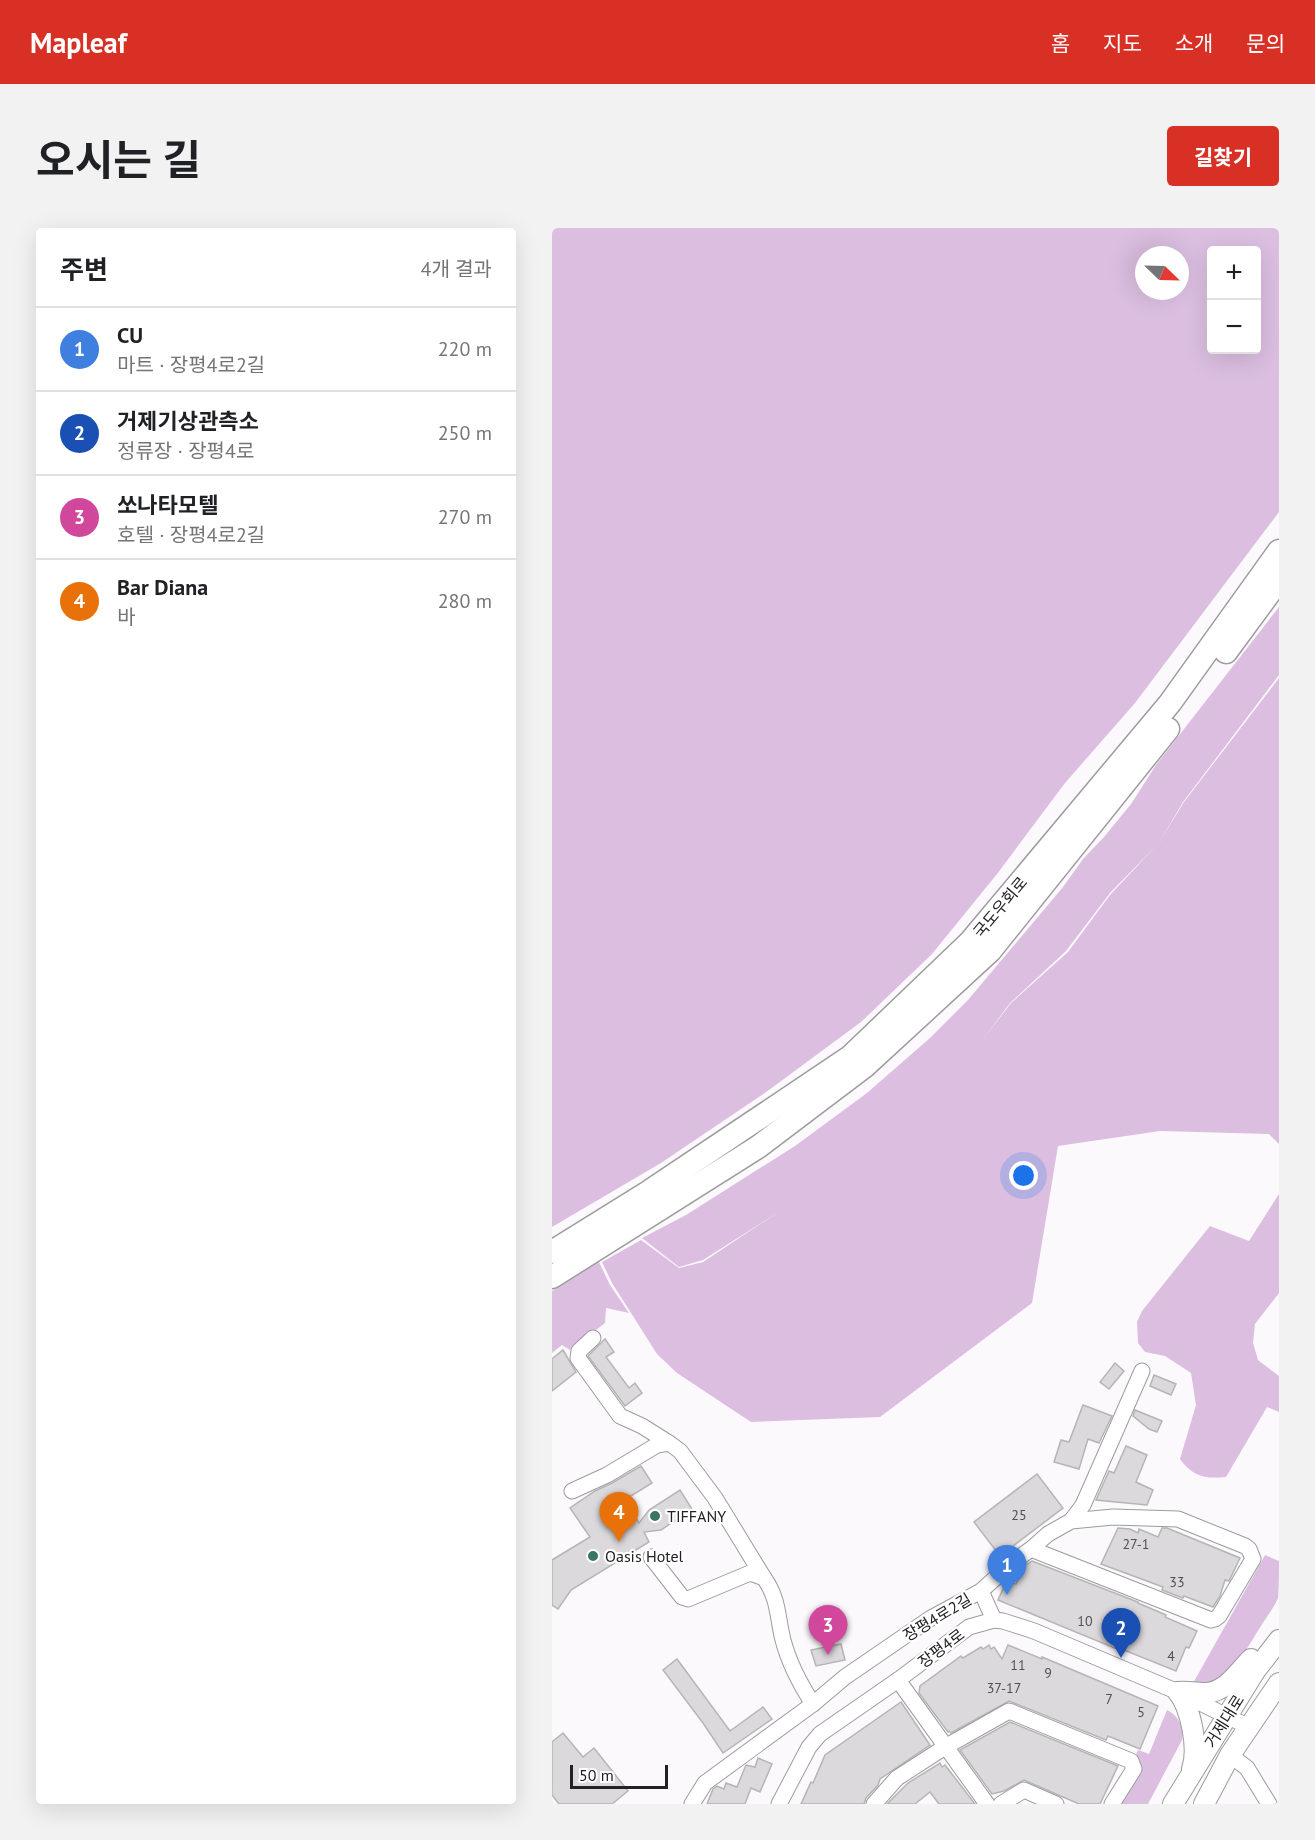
<!DOCTYPE html>
<html lang="ko">
<head>
<meta charset="utf-8">
<style>
	:root { --surface:#fff; --page:#f2f2f2; --text:#202124; --muted:#757577; --line:#e0e0e0; --accent:#d93025 }
	body { margin:0; font-family:"PT Sans","Noto Sans KR",sans-serif; background:var(--page); color:var(--text) }
	.controls { position:absolute; right:18px; top:18px; display:grid; overflow:hidden; border-radius:6px; box-shadow:0 6px 24px #0002 }
	.controls button { width:54px; height:54px; display:grid; place-items:center; padding:0; border:0; border-bottom:2px solid var(--line); background:var(--surface); color:var(--text); font:30px sans-serif }
	.compass { position:absolute; left:583px; top:18px; width:54px; height:54px; border-radius:50%; background:var(--surface); box-shadow:0 6px 24px #0002; rotate:113deg }
	.scale { position:absolute; left:18px; bottom:15px; width:98px; box-sizing:border-box; padding-left:6px; border:3px solid #232223; border-top:0; font-size:16px; line-height:21px; white-space:nowrap; color:#232223; -webkit-text-stroke:4px #fff; paint-order:stroke }
	.you { position:absolute; left:472px; top:948px; width:21px; height:21px; margin:-15px; border:4px solid #fff; border-radius:50%; background:#1a73e8; box-shadow:0 0 0 9px #1a73e833 }
	.badge { display:grid; place-items:center; width:39px; height:39px; border-radius:50%; background:var(--accent); color:#fff; font-size:20px; font-weight:700 }
	.pin { position:absolute; translate:-50% -50px; filter:drop-shadow(0 2px 3px #0008) }
	.pin::after { content:''; position:absolute; top:32px; width:21px; height:18px; background:inherit; clip-path:polygon(0 0,100% 0,50% 100%) }
	.list { margin:0; padding:0; list-style:none }
	h2 { display:flex; justify-content:space-between; align-items:center; height:78px; margin:0; padding:0 24px; font-size:26px }
	h2 small { font-size:20px; font-weight:400; color:var(--muted) }
	.list li { display:grid; grid-template-columns:39px 1fr auto; gap:18px; align-items:center; box-sizing:border-box; height:84px; padding:0 24px; border-top:2px solid var(--line) }
	.list b { display:block; font-size:22px; white-space:nowrap }
	.list p { margin:0; font-size:20px; white-space:nowrap; color:var(--muted) }
	.list em { font-size:20px; font-style:normal; color:var(--muted) }
	.map { position:relative; flex:none; width:727px; height:1576px; overflow:hidden; border-radius:6px }
	header { display:flex; align-items:center; gap:36px; box-sizing:border-box; height:84px; padding:0 30px; background:var(--accent); color:#fff }
	header strong { font-size:28px }
	nav { display:flex; gap:33px; margin-inline-start:auto; font-size:21px }
	.intro { display:flex; align-items:center; justify-content:space-between; box-sizing:border-box; height:144px; padding:0 36px }
	h1 { margin:0; font-size:42px }
	.button { padding:15px 27px; border-radius:6px; background:var(--accent); color:#fff; font-size:21px; font-weight:700 }
	main { display:flex; gap:36px; padding:0 36px }
	aside { flex:1; background:var(--surface); border-radius:6px; box-shadow:0 6px 24px #0002 }
	.map>svg:first-child { display:block }
</style>
</head>
<body>
<header>
<strong>Mapleaf</strong>
<nav><a>홈</a><a>지도</a><a>소개</a><a>문의</a></nav>
</header>
<div class="intro"><h1>오시는 길</h1><a class="button">길찾기</a></div>
<main>
<aside>
<h2>주변<small>4개 결과</small></h2>
<ul class="list">
<li><span class="badge" style="background:#3f7fe0">1</span><div><b>CU</b><p>마트 · 장평4로2길</p></div><em>220 m</em></li>
<li><span class="badge" style="background:#1a4fb4">2</span><div><b>거제기상관측소</b><p>정류장 · 장평4로</p></div><em>250 m</em></li>
<li><span class="badge" style="background:#d1479c">3</span><div><b>쏘나타모텔</b><p>호텔 · 장평4로2길</p></div><em>270 m</em></li>
<li><span class="badge" style="background:#e8710a">4</span><div><b>Bar Diana</b><p>바</p></div><em>280 m</em></li>
</ul>
</aside>
<div class="map">
<svg width="727" height="1576" viewBox="0 0 727 1576">
	<rect width="100%" height="100%" fill="#fcf9fc"/>
	<g fill="#dbbee0" fill-rule="evenodd">
		<path d="M0,0H727V284L583,475L513,555L445,646L380,726L309,794L217,862L109,935L0,999ZM660,22H704V122H660ZM592,27H628V63H592Z"/>
		<path d="M727,379V447L631,574L608,613L632,574L727,450V916L717,906L608,903L506,918L480,1075L328,1189L199,1194L125,1145L105,1126L60,1055L50,1034L89,1012L127,1040L151,1034L228,983L151,1032L127,1039L90,1010L134,987L243,918L315,865L378,810L416,772L511,659L531,631L552,609L579,576L604,537ZM605,617L558,667L516,724L459,775L432,810L458,775L514,723L558,665Z"/>
		<path d="M727,966V1065L703,1096L701,1115L706,1132L727,1148V1184L715,1179L674,1249C653,1251 641,1249 628,1231L644,1177L639,1145L613,1128L593,1124L586,1115L585,1094L590,1083L658,998L697,1013Z"/>
		<polygon points="47,1034 58,1057 77,1085 54,1080 53,1095 18,1122 10,1117 0,1125 0,1063"/>
		<path d="M713,1327L727,1333C727,1344 727,1361 726,1370C722,1380 714,1389 709,1398C693,1423 675,1461 640,1457Z"/>
		<path d="M615,1482C627,1488 632,1499 630,1512L596,1576H562L586,1522L597,1526Z"/>
	</g>
	<g fill="#dbd9db" stroke="#b6b4b7" stroke-width="1.5">
		<polygon points="53,1111 62,1124 54,1129 77,1160 83,1155 90,1165 73,1178 36,1128"/>
		<polygon points="11,1122 24,1144 0,1163 0,1131"/>
		<polygon points="563,1135 572,1143 557,1161 548,1154"/>
		<polygon points="602,1147 624,1156 619,1167 598,1158"/>
		<polygon points="531,1177 560,1188 547,1215 536,1211 527,1241 502,1234 509,1212 517,1214"/>
		<polygon points="583,1182 610,1193 605,1204 597,1201 581,1188"/>
		<polygon points="574,1218 595,1227 584,1254 601,1262 595,1277 544,1272 557,1243 562,1245"/>
		<polygon points="89,1238 100,1255 74,1271 87,1295 97,1282 128,1262 140,1281 109,1302 92,1304 97,1314 19,1362 6,1381 0,1377 0,1332 38,1309 18,1280 43,1263 60,1255"/>
		<polygon points="485,1246 511,1280 448,1328 422,1294"/>
		<polygon points="566,1300 578,1301 586,1305 587,1301 606,1309 610,1300 615,1300 688,1330 677,1353 673,1352 668,1368 661,1379 632,1368 631,1370 610,1362 611,1359 549,1336"/>
		<polygon points="480,1333 586,1374 586,1375 614,1387 613,1389 645,1403 637,1420 634,1419 624,1443 572,1422 572,1424 446,1372 454,1354 455,1352 464,1356 472,1338"/>
		<polygon points="289,1416 293,1432 264,1438 259,1422"/>
		<polygon points="437,1417 439,1421 442,1419 450,1431 456,1417 490,1431 490,1429 606,1478 588,1521 556,1508 554,1512 457,1473 399,1505 397,1503 396,1504 367,1465 368,1458 409,1428 411,1430 429,1419 431,1421"/>
		<polygon points="125,1431 178,1503 211,1479 220,1491 171,1525 151,1495 111,1442"/>
		<polygon points="349,1474 378,1517 328,1551 326,1557 314,1570 312,1576 249,1576 259,1554 261,1555 273,1527"/>
		<polygon points="458,1494 566,1538 548,1576 527,1576 472,1552 452,1563 440,1566 408,1522"/>
		<polygon points="11,1505 31,1529 42,1520 76,1563 60,1576 7,1576 0,1567 0,1514"/>
		<polygon points="206,1530 220,1536 208,1564 199,1560 193,1576 155,1576 161,1561 165,1558 172,1561 174,1555 185,1559 194,1537 203,1539"/>
		<polygon points="388,1535 390,1539 393,1537 423,1576 387,1576 378,1564 363,1576 335,1576 356,1555"/>
	</g>
	<g fill="none" stroke-linecap="round" stroke-linejoin="round">
		<defs>
			<g id="minor">
				<polyline points="41,1110 27,1123 26,1130 68,1188 90,1198 117,1215"/>
				<polyline points="20,1263 55,1247 105,1217 117,1215 128,1223 163,1270 212,1350"/>
				<polyline points="519,1293 531,1277 590,1143"/>
				<path d="M99,1329L130,1369L136,1371L198,1345L212,1350C227,1371 225,1388 231,1412C237,1435 248,1456 261,1476"/>
				<polyline points="429,1363 442,1392"/>
				<polyline points="346,1452 435,1576"/>
				<polyline points="678,1527 695,1540 717,1576"/>
				<polyline points="140,1576 153,1555 261,1476 293,1449 379,1390 429,1363 461,1334 479,1321 659,1392 663,1391 667,1388 701,1331 697,1321 693,1318 626,1291 561,1289 519,1293 496,1306 479,1321"/>
				<polyline points="227,1576 257,1519 268,1506 346,1452 417,1399 442,1392 451,1393 482,1403 626,1464 697,1499"/>
				<polyline points="322,1576 345,1550 393,1519 457,1483 579,1533 582,1541 560,1576"/>
				<polyline points="449,1576 472,1562 504,1576"/>
			</g>
			<g id="major">
				<path d="M626,1464C636,1463 645,1465 655,1465C675,1463 686,1444 699,1431"/>
				<path d="M626,1464C639,1480 647,1521 640,1541"/>
				<polyline points="621,1576 703,1443 727,1412"/>
				<polyline points="652,1576 678,1527 727,1455"/>
			</g>
			<g id="highway">
				<polyline points="674,424 727,352"/>
				<polyline points="0,1024 98,963 298,829 418,714 618,475 727,323"/>
				<polyline points="0,1049 206,919 313,838 438,723 616,501"/>
			</g>
		</defs>
		<use href="#minor" stroke="#9d9b9e" stroke-width="17"/>
		<use href="#major" stroke="#9d9b9e" stroke-width="22"/>
		<use href="#highway" stroke="#9d9b9e" stroke-width="25"/>
		<use href="#minor" stroke="#fff" stroke-width="15"/>
		<use href="#major" stroke="#fff" stroke-width="20"/>
		<use href="#highway" stroke="#fff" stroke-width="22"/>
	</g>
	<g fill="#397560" stroke="#fff" stroke-width="2">
		<circle cx="103" cy="1288" r="6"/>
		<circle cx="41" cy="1328" r="6"/>
	</g>
	<g text-anchor="middle" stroke-width="4.5" stroke-linejoin="round" paint-order="stroke">
		<g font-size="14" fill="#515051">
			<text x="467" y="1292">25</text>
			<text x="584" y="1321">27-1</text>
			<text x="625" y="1359">33</text>
			<text x="533" y="1398">10</text>
			<text x="619" y="1433">4</text>
			<text x="466" y="1442">11</text>
			<text x="496" y="1450">9</text>
			<text x="452" y="1465">37-17</text>
			<text x="557" y="1476">7</text>
			<text x="589" y="1489">5</text>
		</g>
		<g font-size="16" fill="#232223" stroke="#fff">
			<text transform="translate(448 679) rotate(-50)" y="6">국도우회로</text>
			<text transform="translate(385 1389) rotate(-31)" y="6">장평4로2길</text>
			<text transform="translate(389 1420) rotate(-37)" y="6">장평4로</text>
			<text transform="translate(672 1493) rotate(-58)" y="6">거제대로</text>
		</g>
		<g font-size="16" fill="#232223" stroke="#fff" text-anchor="start">
			<text x="115" y="1294">TIFFANY</text>
			<text x="53" y="1334">Oasis Hotel</text>
		</g>
	</g>
</svg>
<div class="controls">
<button>+</button>
<button>−</button>
</div>
<svg class="compass" viewBox="-18 -18 36 36"><path d="M0-13l5 13h-10z" fill="#e53935"/><path d="M0 13l5-13h-10z" fill="#757577"/></svg>
<div class="scale">50 m</div>
<div class="you"></div>
<div class="pin badge" style="left:455px;top:1367px;background:#3f7fe0">1</div>
<div class="pin badge" style="left:569px;top:1430px;background:#1a4fb4">2</div>
<div class="pin badge" style="left:276px;top:1427px;background:#d1479c">3</div>
<div class="pin badge" style="left:67px;top:1314px;background:#e8710a">4</div>
</div>
</main>
</body>
</html>
